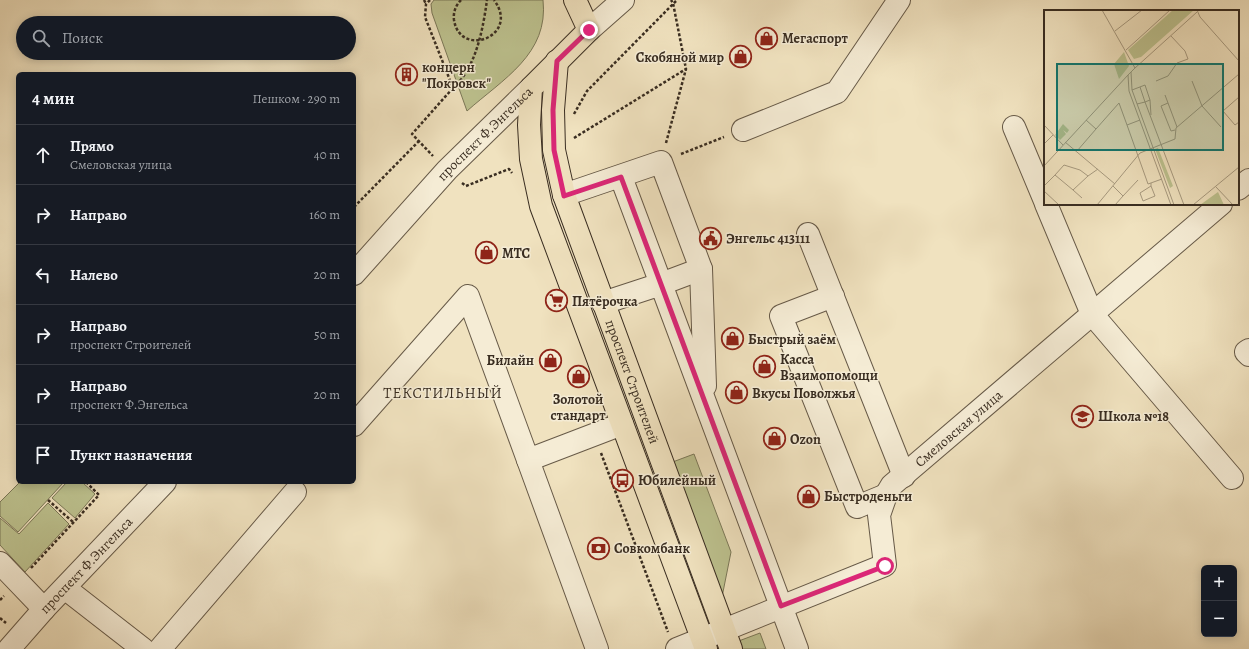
<!DOCTYPE html>
<html lang="ru">
<head>
<meta charset="utf-8">
<style>
	:root { --surface:#171b24; --page:#20242c; --text:#f1f3f6; --muted:#9ea1a6; --line:#363941 }
	body { margin:0; font-family:Alegreya,serif; background:var(--page); color:var(--text) }
	.controls { position:absolute; right:12px; bottom:12px; display:grid; overflow:hidden; border-radius:6px; box-shadow:0 2px 10px #0003 }
	.controls button { width:36px; height:36px; display:grid; place-items:center; padding:0; border:0; border-bottom:1px solid var(--line); background:var(--surface); color:var(--text); font:20px sans-serif }
	.stop { position:absolute; width:12px; height:12px; margin:-9px; border:3px solid #db2777; border-radius:50%; background:#fff }
	.stop.end { background:#db2777; border-color:#fff; box-shadow:0 1px 4px #0008 }
	.list { margin:0; padding:0; list-style:none }
	h2 { display:flex; justify-content:space-between; align-items:center; height:52px; margin:0; padding:0 16px; font-size:17px }
	h2 small { font-size:13px; font-weight:400; color:var(--muted) }
	.list li { display:grid; grid-template-columns:26px 1fr auto; gap:12px; align-items:center; box-sizing:border-box; height:60px; padding:0 16px; border-top:1px solid var(--line) }
	.list b { display:block; font-size:15px; white-space:nowrap }
	.list p { margin:0; font-size:13px; white-space:nowrap; color:var(--muted) }
	.list em { font-size:13px; font-style:normal; color:var(--muted) }
	.icon { flex:none; width:22px; height:22px; fill:none; stroke:currentColor; stroke-width:2; stroke-linecap:round; stroke-linejoin:round }
	.map { position:relative; flex:none; width:1249px; height:649px; overflow:hidden }
	.search { position:absolute; background:var(--surface); box-shadow:0 2px 10px #0003; left:16px; top:16px; width:340px; height:44px; display:flex; align-items:center; gap:10px; box-sizing:border-box; padding:0 14px; border-radius:22px; color:var(--muted); font-size:15px }
	.panel { position:absolute; background:var(--surface); box-shadow:0 2px 10px #0003; left:16px; top:72px; width:340px; height:412px; border-radius:6px }
	.map>svg:first-child { display:block }
</style>
</head>
<body>
<div class="map">
<svg width="1249" height="649" viewBox="0 0 1249 649">
	<rect width="100%" height="100%" fill="#f0e2bf"/>
	<filter id="stains"><feTurbulence type="fractalNoise" baseFrequency=".005" numOctaves="4"/><feColorMatrix values="0 0 0 0 .2 0 0 0 0 .09 0 0 0 0 .02 0 0 0 .5 -.17"/></filter>
	<radialGradient id="worn" r=".72"><stop offset=".6" stop-color="#630" stop-opacity="0"/><stop offset="1" stop-color="#630" stop-opacity=".3"/></radialGradient>
	<g fill="#bdc28f" stroke="#7b7858">
		<path d="M434,0H543C549,54 503,79 467,111L432,13L431,4Z"/>
		<polygon points="694,454 731,552 721,602 670,463"/>
		<polygon points="20,482 64,482 18,532 0,516 0,502"/>
		<polygon points="67,482 82,482 95,494 75,518 52,498"/>
		<polygon points="48,503 69,524 25,572 0,545 0,518 19,534"/>
		<polygon points="760,633 766,649 739,649 736,642"/>
	</g>
	<g fill="none" stroke-linecap="round" stroke-linejoin="round">
		<defs>
			<g id="minor">
				<polyline points="589,30 623,0"/>
				<polyline points="1014,127 1045,201"/>
				<polyline points="743,130 837,92 899,0"/>
				<polyline points="1238,189 1249,180"/>
				<polyline points="564,195 661,162 701,269 661,284 621,177"/>
				<polyline points="1046,204 1092,314 1232,478"/>
				<polyline points="808,234 904,476"/>
				<polyline points="701,269 705,386"/>
				<path id="s1" d="M354,274L447,170L531,88"/>
				<polyline points="833,296 781,316 857,507 886,495"/>
				<polyline points="603,303 661,284 797,649"/>
				<polyline points="1249,350 1246,352 1249,355"/>
				<polyline points="354,425 468,296 528,460 622,424"/>
				<polyline points="528,460 597,649"/>
				<polyline points="0,563 44,609"/>
				<polyline points="66,589 143,649"/>
				<path id="s2" d="M9,649L44,609L165,482"/>
				<polyline points="160,649 295,492"/>
				<path id="s3" d="M677,649L885,565L879,515L886,495L892,485L1221,204"/>
			</g>
			<g id="major">
				<polyline points="575,0 589,30 531,88 529,125 531,159 541,206 706,649"/>
				<path id="s4" d="M557,61L553,110L554,150L564,195L731,649"/>
			</g>
		</defs>
		<use href="#minor" stroke="#675a48" stroke-width="24"/>
		<use href="#major" stroke="#392d21" stroke-width="24"/>
		<g stroke="#392d21" stroke-width="2.5" stroke-dasharray="3 2" stroke-linecap="butt">
			<polyline points="424,0 426,4"/>
			<polyline points="430,0 426,4 425,17 453,88 412,134 433,156"/>
			<path d="M461,0C456,5 453,12 454,20C460,59 521,36 494,0"/>
			<path d="M453,88C476,68 483,29 487,0"/>
			<polyline points="574,114 587,91 677,0"/>
			<polyline points="574,138 686,69"/>
			<polyline points="666,143 686,69 673,3 671,0"/>
			<polyline points="681,154 724,137"/>
			<polyline points="462,183 466,186 509,169 512,173"/>
			<polyline points="354,207 419,141"/>
			<polyline points="601,453 668,632"/>
			<polyline points="48,500 73,522"/>
			<polyline points="31,568 99,495 86,482"/>
			<polyline points="0,600 4,596"/>
			<polyline points="0,618 6,623"/>
		</g>
		<use href="#minor" stroke="#f5ecd5" stroke-width="22"/>
		<use href="#major" stroke="#f0e2bf" stroke-width="22"/>
	</g>
	<g fill="none" stroke-linecap="round" stroke-linejoin="round">
		<polyline stroke="#db2777" stroke-width="5" points="589,30 557,61 553,110 554,150 564,196 621,177 781,606 885,566"/>
	</g>
	<defs>
		<symbol id="shop-ring" viewBox="-11 -11 22 22"><circle r="9.5" fill="#f5ecd5" stroke="#8f2418" stroke-width="1.5"/><path d="M-5-2.5h2.3a2.7 3.5 0 0 1 5.4 0H5L5.5 6h-11ZM-1.5-2.5h3a1.5 2.3 0 0 0-3 0Z" fill="#8f2418"/></symbol>
		<symbol id="building-ring" viewBox="-11 -11 22 22"><circle r="9.5" fill="#f5ecd5" stroke="#8f2418" stroke-width="1.5"/><path d="M-4-6H4V6H1V3H-1V6H-4ZM-2.5-4.3h1.7v1.8h-1.7ZM.8-4.3h1.7v1.8H.8ZM-2.5-1h1.7V.8h-1.7ZM.8-1h1.7V.8H.8Z" fill="#8f2418"/></symbol>
		<symbol id="civic-ring" viewBox="-11 -11 22 22"><circle r="9.5" fill="#f5ecd5" stroke="#8f2418" stroke-width="1.5"/><path d="M-.6-6.5H3V-4.5H.6V-3L4-1V1h2V6H-6V1h2V-1L-.6-3ZM-1.2 2.5V6h2.4V2.5Z" fill="#8f2418"/></symbol>
		<symbol id="supermarket-ring" viewBox="-11 -11 22 22"><circle r="9.5" fill="#f5ecd5" stroke="#8f2418" stroke-width="1.5"/><path d="M-6-5.5h2.5l.6 2H6L4.5 2H-2.5L-4.4-4H-6ZM-1.5 3.2a1.3 1.3 0 1 0 .1 0ZM3 3.2a1.3 1.3 0 1 0 .1 0Z" fill="#8f2418"/></symbol>
		<symbol id="school-ring" viewBox="-11 -11 22 22"><circle r="9.5" fill="#f5ecd5" stroke="#8f2418" stroke-width="1.5"/><path d="M0-5L7-2L0 1L-7-2ZM-4 1L0 2.5L4 1V4Q0 6-4 4Z" fill="#8f2418"/></symbol>
		<symbol id="bus-ring" viewBox="-11 -11 22 22"><circle r="9.5" fill="#f5ecd5" stroke="#8f2418" stroke-width="1.5"/><path d="M-5-6H5V4H4V6H2V4H-2V6H-4V4H-5ZM-3.5-4V0h7V-4ZM-3.5 1.2v1.5H-2V1.2ZM2 1.2v1.5H3.5V1.2Z" fill="#8f2418"/></symbol>
		<symbol id="bank-ring" viewBox="-11 -11 22 22"><circle r="9.5" fill="#f5ecd5" stroke="#8f2418" stroke-width="1.5"/><path d="M-6-4H6V4H-6ZM0-2.3a2.3 2.3 0 1 0 0 4.6a2.3 2.3 0 1 0 0-4.6Z" fill="#8f2418"/></symbol>
	</defs>
	<g fill-rule="evenodd">
		<use href="#shop-ring" x="754" y="26" width="25" height="25"/>
		<use href="#shop-ring" x="728" y="44" width="25" height="25"/>
		<use href="#building-ring" x="394" y="62" width="25" height="25"/>
		<use href="#civic-ring" x="698" y="226" width="25" height="25"/>
		<use href="#shop-ring" x="474" y="240" width="25" height="25"/>
		<use href="#supermarket-ring" x="544" y="288" width="25" height="25"/>
		<use href="#shop-ring" x="720" y="326" width="25" height="25"/>
		<use href="#shop-ring" x="538" y="348" width="25" height="25"/>
		<use href="#shop-ring" x="752" y="354" width="25" height="25"/>
		<use href="#shop-ring" x="566" y="364" width="25" height="25"/>
		<use href="#shop-ring" x="724" y="380" width="25" height="25"/>
		<use href="#school-ring" x="1070" y="404" width="25" height="25"/>
		<use href="#shop-ring" x="762" y="426" width="25" height="25"/>
		<use href="#bus-ring" x="610" y="468" width="25" height="25"/>
		<use href="#shop-ring" x="796" y="484" width="25" height="25"/>
		<use href="#bank-ring" x="586" y="536" width="25" height="25"/>
	</g>
	<g text-anchor="middle" stroke-width="3" stroke-linejoin="round" paint-order="stroke">
		<g font-size="14" font-weight="bold" fill="#392d21" stroke="#f5ecd5" text-anchor="start">
			<text x="782" y="43">Мегаспорт</text>
			<text x="724" y="62" text-anchor="end">Скобяной мир</text>
			<text x="422" y="72">концерн<tspan x="422" dy="16">"Покровск"</tspan></text>
			<text x="726" y="243">Энгельс 413111</text>
			<text x="502" y="258">МТС</text>
			<text x="572" y="306">Пятёрочка</text>
			<text x="748" y="344">Быстрый заём</text>
			<text x="780" y="364">Касса<tspan x="780" dy="16">Взаимопомощи</tspan></text>
			<text x="534" y="365" text-anchor="end">Билайн</text>
			<text x="752" y="398">Вкусы Поволжья</text>
			<text x="578" y="404" text-anchor="middle">Золотой<tspan x="578" dy="16">стандарт</tspan></text>
			<text x="1098" y="421">Школа №18</text>
			<text x="790" y="444">Ozon</text>
			<text x="638" y="485">Юбилейный</text>
			<text x="824" y="501">Быстроденьги</text>
			<text x="614" y="553">Совкомбанк</text>
		</g>
		<g font-size="14" fill="#392d21" stroke="#f5ecd5">
			<text dy="5" stroke="none"><textPath href="#s1" startOffset="192">проспект Ф.Энгельса</textPath></text>
			<text dy="5" stroke="none"><textPath href="#s4" startOffset="334">проспект Строителей</textPath></text>
			<text dy="5" stroke="none"><textPath href="#s3" startOffset="395">Смеловская улица</textPath></text>
			<text dy="5" stroke="none"><textPath href="#s2" startOffset="114">проспект Ф.Энгельса</textPath></text>
		</g>
		<g font-size="15" letter-spacing="1" fill="#392d21" stroke="#f5ecd5">
			<text x="443" y="398">ТЕКСТИЛЬНЫЙ</text>
		</g>
	</g>
	<g transform="translate(1044 10)">
		<rect width="195" height="195" fill="#f0e2bf"/>
		<path d="M129,0H150L97,47L90,49L84,40ZM80,42L85,56L75,69L70,54ZM19,114L25,120L23,123L19,120L22,124L16,130L11,125ZM114,138L129,176L126,178L111,139ZM174,182L180,195H156Z" fill="#bdc28f"/>
		<path fill="none" stroke="#a79a80" stroke-width="1" d="M58,0L91,58L84,65L85,81L127,195M153,0L156,7L195,51M71,21L98,0M82,40L126,0M91,58L153,2M87,62L88,80L130,195M112,71L124,66L133,53L144,49L141,41L127,26M148,71L158,96L177,117M88,80L101,75L106,90L101,92L96,77M121,85L133,117M195,87L179,101L191,115L195,112M106,90L107,105M124,93L117,96L127,121L131,120M93,94L101,92L140,195M42,110L52,119L75,93L83,115L96,110M0,115L19,135M83,115L104,174L118,169M21,132L71,174M0,134L9,125M33,141L52,119M0,156L84,65M44,166L54,159M107,173V176L111,186L99,191L96,183L107,176M0,176L11,165L20,155L36,160L44,166L29,180L11,165M69,176L79,186L94,170M172,177L189,195M29,180L38,188M0,181L15,195M53,195L96,143L131,129L132,118L195,64M71,195L79,186M149,195L195,157"/>
		<path fill="#0f766e" fill-opacity="0.15" stroke="#0f766e" stroke-width="2" d="M13,54H179V140H13Z"/>
		<rect width="195" height="195" fill="none" stroke="#392d21" stroke-width="2"/>
	</g>
	<rect width="100%" height="100%" filter="url(#stains)"/>
	<rect width="100%" height="100%" fill="url(#worn)"/>
</svg>
<div class="controls">
<button>+</button>
<button>−</button>
</div>
<div class="stop" style="left:885px;top:566px"></div>
<div class="stop end" style="left:589px;top:30px"></div>
<div class="search"><svg class="icon" aria-label="search" viewBox="0 0 24 24"><circle cx="10" cy="10" r="6"/><path d="M15 15l6 6"/></svg>Поиск</div>
<section class="panel">
<h2>4 мин<small>Пешком · 290 m</small></h2>
<ul class="list">
<li><svg class="icon" aria-label="ahead" viewBox="0 0 24 24"><path d="M12 20V5M6 11l6-6 6 6"/></svg><div><b>Прямо</b><p>Смеловская улица</p></div><em>40 m</em></li>
<li><svg class="icon" aria-label="right" viewBox="0 0 24 24"><path d="M7 20v-9h11M14 6l5 5-5 5"/></svg><div><b>Направо</b></div><em>160 m</em></li>
<li><svg class="icon" aria-label="left" viewBox="0 0 24 24"><path d="M17 20v-9H6M10 6l-5 5 5 5"/></svg><div><b>Налево</b></div><em>20 m</em></li>
<li><svg class="icon" aria-label="right" viewBox="0 0 24 24"><path d="M7 20v-9h11M14 6l5 5-5 5"/></svg><div><b>Направо</b><p>проспект Строителей</p></div><em>50 m</em></li>
<li><svg class="icon" aria-label="right" viewBox="0 0 24 24"><path d="M7 20v-9h11M14 6l5 5-5 5"/></svg><div><b>Направо</b><p>проспект Ф.Энгельса</p></div><em>20 m</em></li>
<li><svg class="icon" aria-label="arrive" viewBox="0 0 24 24"><path d="M6 21V4h12l-3 4 3 4H6"/></svg><div><b>Пункт назначения</b></div></li>
</ul>
</section>
</div>
</body>
</html>
